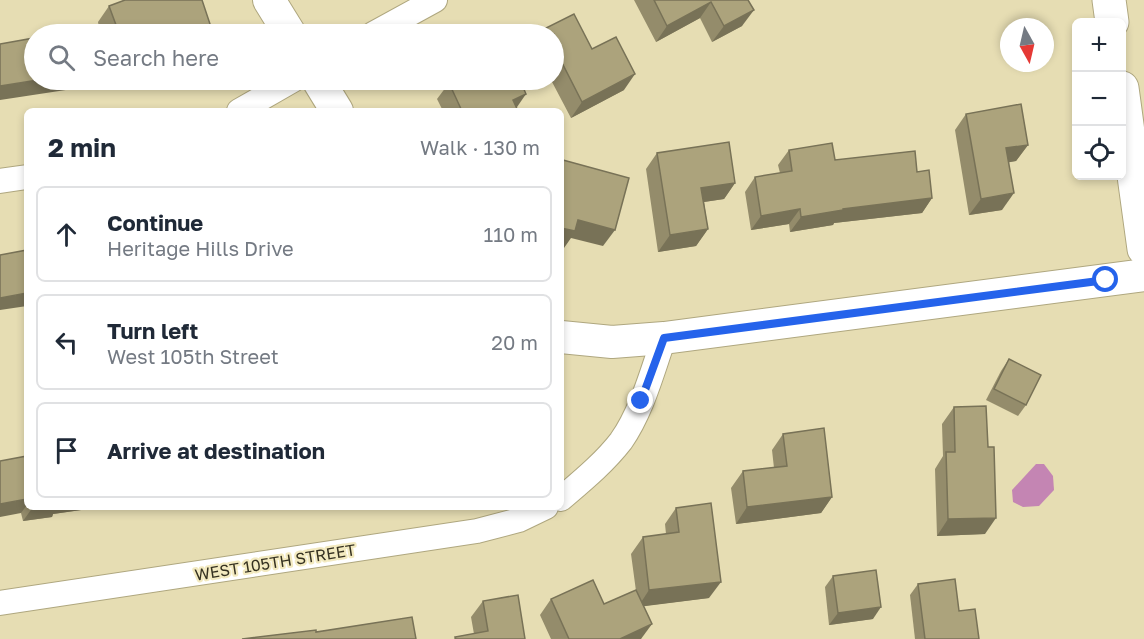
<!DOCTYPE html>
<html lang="en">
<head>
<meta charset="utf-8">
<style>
	:root { --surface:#fff; --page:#f2f2f3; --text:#1f2937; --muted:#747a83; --line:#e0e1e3 }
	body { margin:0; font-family:"Golos Text",sans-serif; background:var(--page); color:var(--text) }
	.controls { position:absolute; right:18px; top:18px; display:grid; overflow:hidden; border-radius:9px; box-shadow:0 3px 9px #0003 }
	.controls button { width:54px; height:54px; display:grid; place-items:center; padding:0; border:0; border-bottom:2px solid var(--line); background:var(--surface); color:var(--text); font:30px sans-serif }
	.compass { position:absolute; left:1000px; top:18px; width:54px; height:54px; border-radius:50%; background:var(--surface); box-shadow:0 3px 9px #0003; rotate:172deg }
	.stop { position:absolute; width:18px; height:18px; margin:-14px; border:4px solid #2563eb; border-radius:50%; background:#fff }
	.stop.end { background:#2563eb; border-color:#fff; box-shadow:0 2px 6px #0008 }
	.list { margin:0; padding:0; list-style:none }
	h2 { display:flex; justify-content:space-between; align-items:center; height:78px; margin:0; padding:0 24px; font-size:26px }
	h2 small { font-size:20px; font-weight:400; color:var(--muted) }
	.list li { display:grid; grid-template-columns:39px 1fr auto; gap:18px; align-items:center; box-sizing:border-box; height:96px; margin:0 12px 12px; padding:0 12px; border:2px solid var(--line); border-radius:9px }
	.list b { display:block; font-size:22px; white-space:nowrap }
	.list p { margin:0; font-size:20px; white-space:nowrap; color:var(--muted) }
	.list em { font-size:20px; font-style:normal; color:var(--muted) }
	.icon { flex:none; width:33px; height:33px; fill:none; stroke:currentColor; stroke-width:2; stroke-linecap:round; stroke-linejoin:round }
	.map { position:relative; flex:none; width:1144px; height:639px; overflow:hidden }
	.search { position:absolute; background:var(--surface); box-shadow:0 3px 9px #0003; left:24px; top:24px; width:540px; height:66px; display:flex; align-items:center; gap:15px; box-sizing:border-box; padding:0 21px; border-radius:33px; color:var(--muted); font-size:22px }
	.panel { position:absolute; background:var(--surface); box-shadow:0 3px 9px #0003; left:24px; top:108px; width:540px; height:402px; border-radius:9px }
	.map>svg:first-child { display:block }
</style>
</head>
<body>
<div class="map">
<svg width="1144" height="639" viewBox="0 0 1144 639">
	<rect width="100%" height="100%" fill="#e6ddb3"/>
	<polygon fill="#c485b3" points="1036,464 1044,464 1053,476 1054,490 1039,506 1023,507 1013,502 1012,490"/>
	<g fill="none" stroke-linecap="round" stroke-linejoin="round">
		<defs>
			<g id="minor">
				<polyline points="373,34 435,0"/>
				<polyline points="239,111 293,80"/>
				<polyline points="0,181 27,177"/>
				<path d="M561,499C582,481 604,463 621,441C642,411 652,372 664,338"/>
				<polyline points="0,603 477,531 519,520 546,507"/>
			</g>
			<g id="tertiary">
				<polyline points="269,0 290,34"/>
				<polyline points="318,80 337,111"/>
				<polyline points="561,337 612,342 664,338 1144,275"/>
			</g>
			<g id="secondary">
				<polyline points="1109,0 1112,22"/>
				<polyline points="1122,88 1144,249"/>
			</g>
		</defs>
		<use href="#minor" stroke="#afa77f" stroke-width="26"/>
		<use href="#tertiary" stroke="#afa77f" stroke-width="34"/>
		<use href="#secondary" stroke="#afa77f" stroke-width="35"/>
		<use href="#minor" stroke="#fff" stroke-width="24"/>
		<use href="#tertiary" stroke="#fff" stroke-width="32"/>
		<use href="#secondary" stroke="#fff" stroke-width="33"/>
	</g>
	<g fill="#948c6b">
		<polygon points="634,0 748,0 742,26 712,42 700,18 656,42"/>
		<polygon points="109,6 206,34 99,27 98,22"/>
		<polygon points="544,29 547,34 540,34"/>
		<polygon points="554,34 592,49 624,90 571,118 551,80 554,80"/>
		<polygon points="449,83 517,108 518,111 443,111 437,99"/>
		<polygon points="966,114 1028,145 1016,161 1008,162 1002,210 969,215 955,130"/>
		<polygon points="789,150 835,160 917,172 932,198 922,213 834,223 833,225 790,232 789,224 751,230 745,192 755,177 780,173 778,165"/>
		<polygon points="657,153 735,183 724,199 704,202 708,229 696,246 658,252 646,169"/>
		<polygon points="1009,359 1026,405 1018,416 986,400 1001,371"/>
		<polygon points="954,407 988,447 985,534 937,536 935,469 943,456 942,424"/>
		<polygon points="783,434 832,497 821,513 736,524 731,488 743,471 774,468 772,450"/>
		<polygon points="27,456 27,507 102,507 53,514 52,517 23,521 21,513"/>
		<polygon points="676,508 709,598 643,606 641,639 551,639 540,615 551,599 604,604 636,591 631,554 643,537 666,534 665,524"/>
		<polygon points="833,576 873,619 829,625 825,587"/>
		<polygon points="918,584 959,611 979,639 915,639 910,595"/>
		<polygon points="483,601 525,639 454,639 455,637 474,634 471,617"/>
	</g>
	<g fill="#787257">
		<polygon points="711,2 700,18 656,42 667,26"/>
		<polygon points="754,10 742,26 712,42 724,26"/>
		<polygon points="211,27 206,34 192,34"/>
		<polygon points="635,74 624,90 571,118 582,102"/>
		<polygon points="38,80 101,80 94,82 92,86 0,100 0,86"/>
		<polygon points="526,94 515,110 513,100"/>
		<polygon points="1028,145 1016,161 994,165 1006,148"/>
		<polygon points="735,183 724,199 690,204 701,188"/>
		<polygon points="1014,193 1002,210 969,215 981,199"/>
		<polygon points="932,198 922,213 834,223 833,225 790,232 801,217 843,209"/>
		<polygon points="800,209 789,224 751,230 761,216"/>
		<polygon points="578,220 615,230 603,246 571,238 564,248 561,247 561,228"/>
		<polygon points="708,229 696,246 658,252 670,235"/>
		<polygon points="27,293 27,306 0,310 0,298"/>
		<polygon points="832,497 821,513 736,524 747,507"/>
		<polygon points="27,499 27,505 21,513 0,517 0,504"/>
		<polygon points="33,507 102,507 53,514 52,517 23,521"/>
		<polygon points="996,518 985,534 937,536 948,519"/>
		<polygon points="721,582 709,598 638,607 649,590"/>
		<polygon points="881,607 873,619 829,625 838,613"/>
		<polygon points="652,624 641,639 620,639"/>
	</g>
	<g fill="#aca37c" stroke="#787257" stroke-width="1.5">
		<polygon points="125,0 202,0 211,27 192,34 57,34 116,25 109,6"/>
		<polygon points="654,0 748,0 754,10 724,26 711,2 667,26"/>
		<polygon points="574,14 592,49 616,37 635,74 582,102 554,47 554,34 547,34 544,29"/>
		<polygon points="34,38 34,80 38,80 0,86 0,44"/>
		<polygon points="456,80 520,80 526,94 513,100 518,111 462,111 449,83"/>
		<polygon points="1021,104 1028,145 1006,148 1014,193 981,199 966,114"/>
		<polygon points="729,142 735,183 701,188 708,229 670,235 657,153"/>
		<polygon points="832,143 835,160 915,151 917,172 929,170 932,198 843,209 843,210 801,217 800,209 761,216 755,177 792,171 789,150"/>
		<polygon points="563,160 629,178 615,230 578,220 575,231 561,228 561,166"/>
		<polygon points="27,250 27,293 0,298 0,255"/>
		<polygon points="1009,359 1041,375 1026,405 994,389"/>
		<polygon points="986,406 988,447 994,447 996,518 948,519 946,452 955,452 954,407"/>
		<polygon points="824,428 832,497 747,507 743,471 787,466 783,434"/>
		<polygon points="27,456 27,499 0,504 0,461"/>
		<polygon points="711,503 721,582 649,590 643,537 679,532 676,508"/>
		<polygon points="876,570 881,607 838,613 833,576"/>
		<polygon points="955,579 959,611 975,609 979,639 925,639 918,584"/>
		<polygon points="593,580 604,604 636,590 652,624 620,639 569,639 551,599"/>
		<polygon points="518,595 525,639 456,639 455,637 488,631 483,601"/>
		<polygon points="412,617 416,639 242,639 316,630 316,632"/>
	</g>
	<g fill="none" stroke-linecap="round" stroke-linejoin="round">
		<polyline stroke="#2563eb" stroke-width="8" points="641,401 664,338 1106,280"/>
	</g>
	<g text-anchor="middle" stroke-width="4.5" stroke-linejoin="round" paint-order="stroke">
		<g font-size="16" fill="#353121" stroke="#f3eac0">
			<text transform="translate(275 562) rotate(-9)" y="6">WEST 105TH STREET</text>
		</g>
	</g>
</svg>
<div class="controls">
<button>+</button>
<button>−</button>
<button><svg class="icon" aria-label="locate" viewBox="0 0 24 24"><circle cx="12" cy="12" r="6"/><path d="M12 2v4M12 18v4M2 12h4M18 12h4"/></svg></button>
</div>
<svg class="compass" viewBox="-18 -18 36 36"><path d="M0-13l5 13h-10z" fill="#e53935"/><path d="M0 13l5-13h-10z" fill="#747a83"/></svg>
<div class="stop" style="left:1106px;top:280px"></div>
<div class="stop end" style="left:641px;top:401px"></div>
<div class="search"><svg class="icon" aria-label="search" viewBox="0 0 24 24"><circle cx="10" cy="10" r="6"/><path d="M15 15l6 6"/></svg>Search here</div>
<section class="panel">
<h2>2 min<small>Walk · 130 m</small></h2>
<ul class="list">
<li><svg class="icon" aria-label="ahead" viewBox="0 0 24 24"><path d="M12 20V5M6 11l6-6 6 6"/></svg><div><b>Continue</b><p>Heritage Hills Drive</p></div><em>110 m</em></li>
<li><svg class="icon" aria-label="left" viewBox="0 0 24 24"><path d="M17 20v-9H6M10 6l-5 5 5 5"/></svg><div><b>Turn left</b><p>West 105th Street</p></div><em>20 m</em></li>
<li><svg class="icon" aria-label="arrive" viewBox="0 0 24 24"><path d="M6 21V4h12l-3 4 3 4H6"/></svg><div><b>Arrive at destination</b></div></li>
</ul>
</section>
</div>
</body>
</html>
